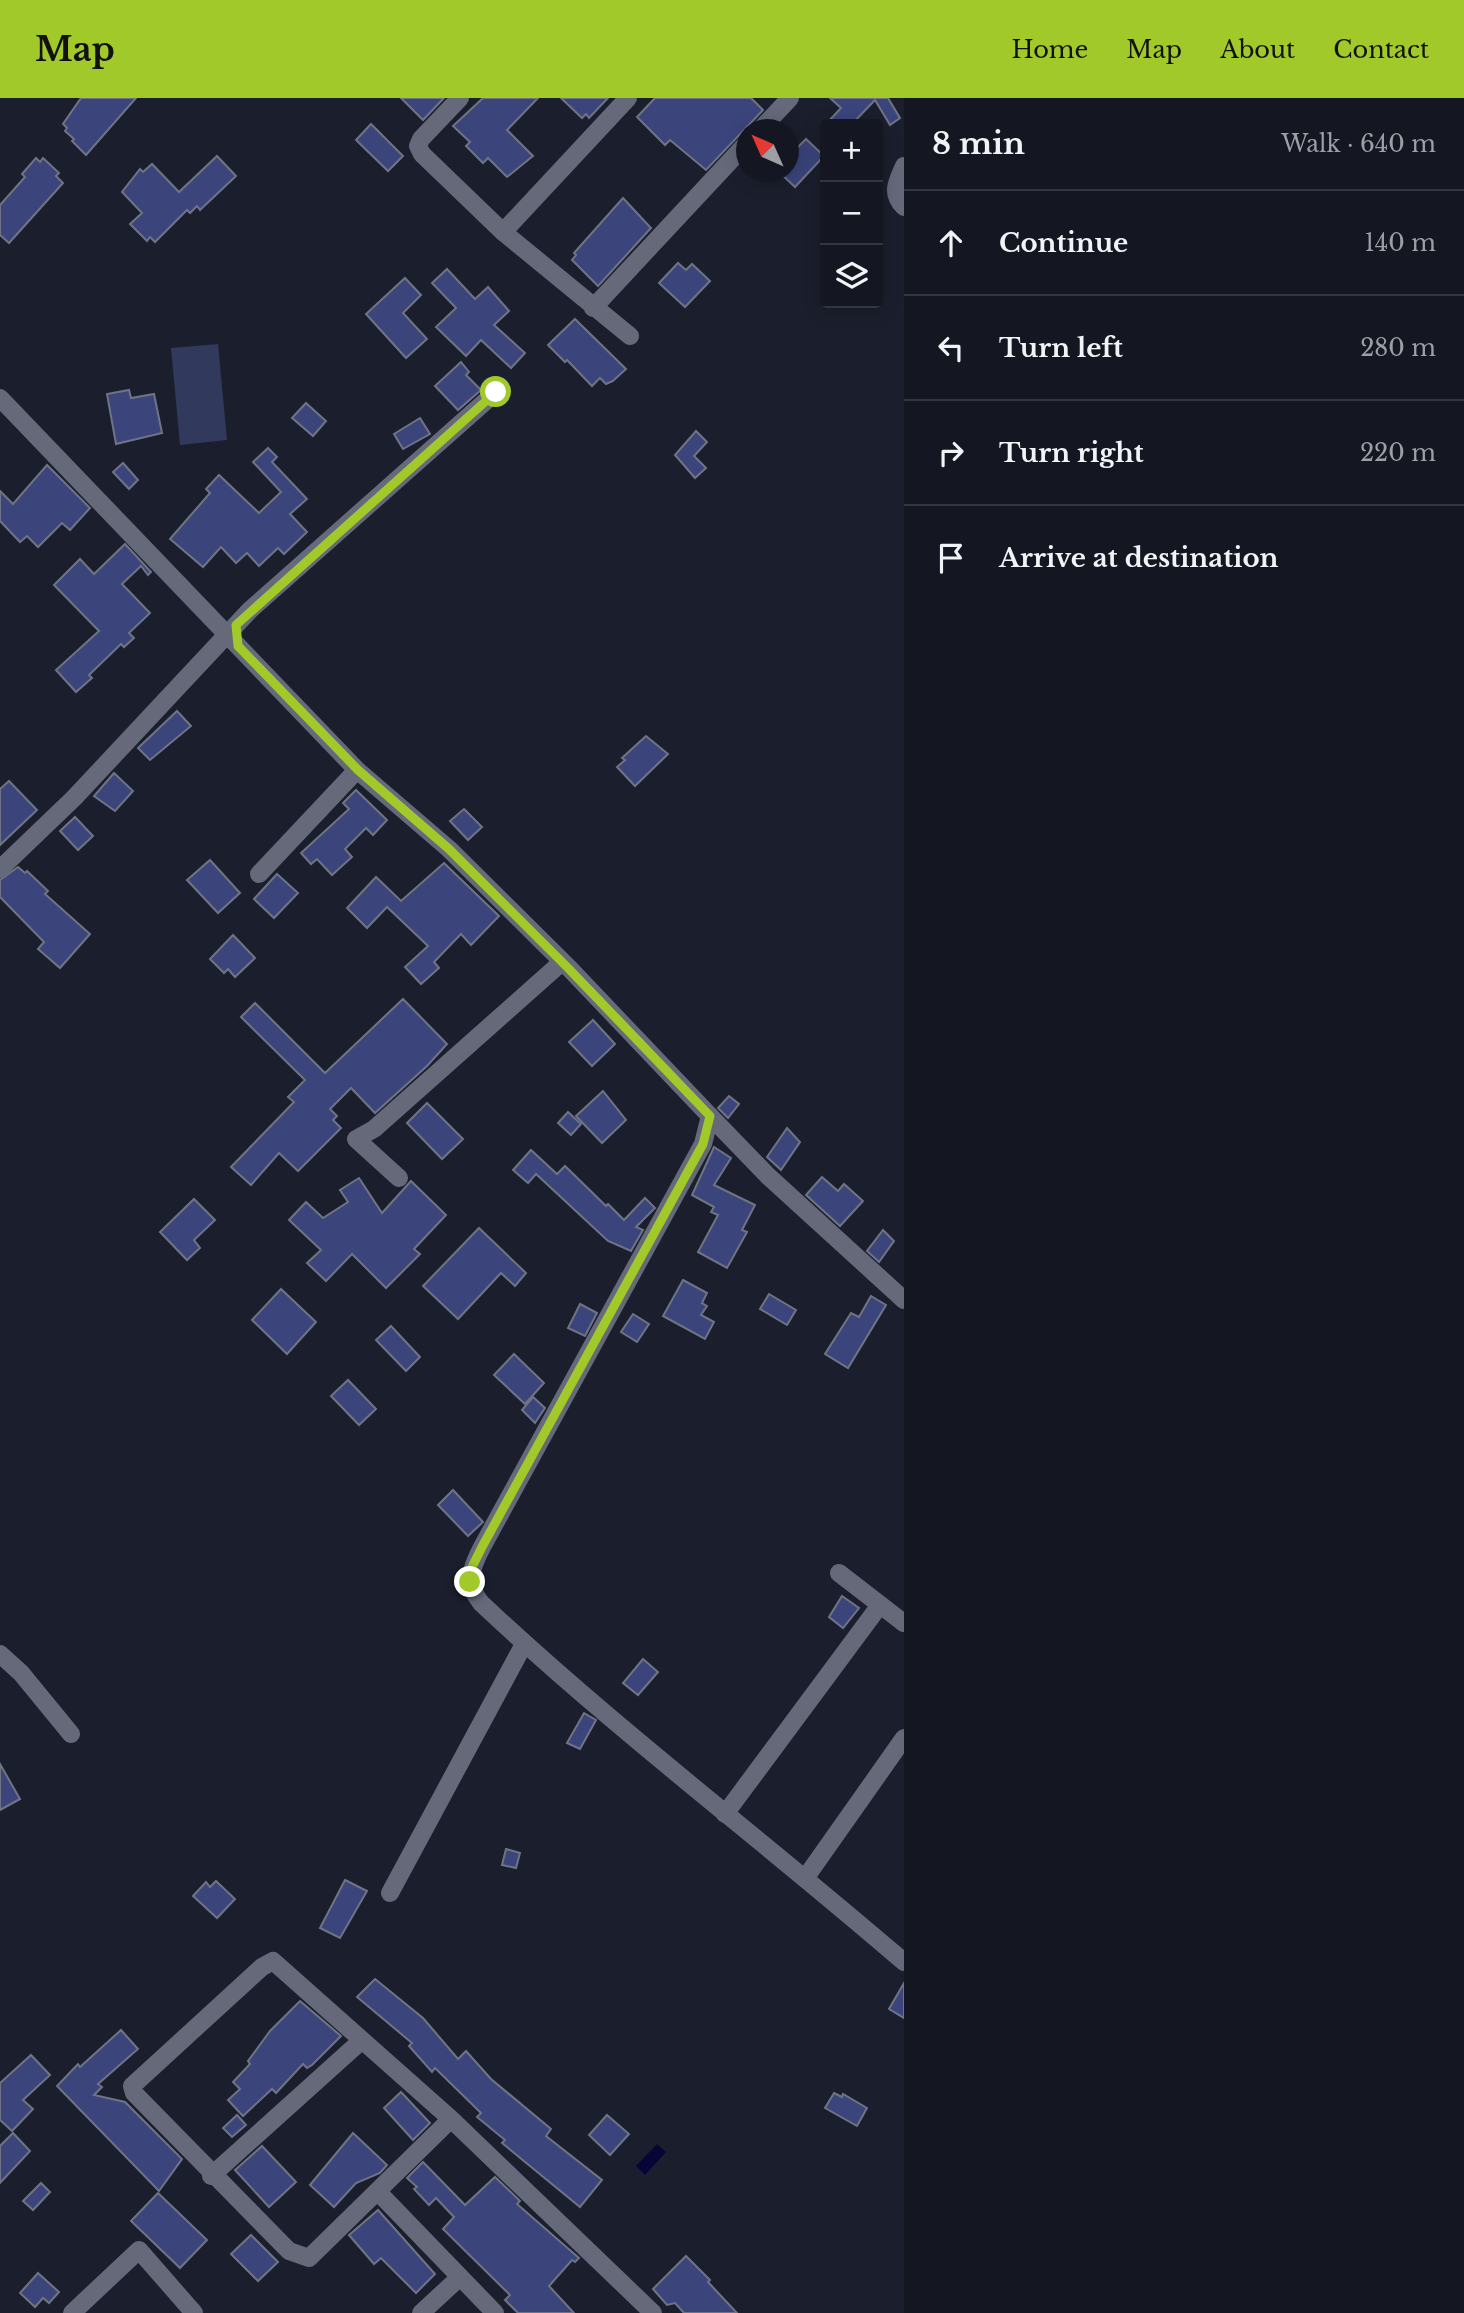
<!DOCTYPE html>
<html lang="en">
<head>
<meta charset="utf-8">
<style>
	:root { --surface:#141722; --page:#21242f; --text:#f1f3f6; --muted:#9d9fa5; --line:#333640; --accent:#a1c92a }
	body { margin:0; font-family:"Libre Baskerville",serif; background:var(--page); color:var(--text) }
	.controls { position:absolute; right:21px; top:21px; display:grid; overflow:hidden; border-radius:7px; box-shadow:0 4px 18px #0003 }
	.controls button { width:63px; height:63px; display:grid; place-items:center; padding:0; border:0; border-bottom:2px solid var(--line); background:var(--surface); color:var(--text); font:35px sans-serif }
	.compass { position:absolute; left:736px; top:21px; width:63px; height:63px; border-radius:50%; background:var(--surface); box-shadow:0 4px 18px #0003; rotate:315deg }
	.stop { position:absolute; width:21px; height:21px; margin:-16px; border:5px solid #a1c92a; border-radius:50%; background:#fff }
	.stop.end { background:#a1c92a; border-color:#fff; box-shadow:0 2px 7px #0008 }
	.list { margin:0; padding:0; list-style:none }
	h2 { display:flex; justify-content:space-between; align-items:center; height:91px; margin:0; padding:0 28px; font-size:30px }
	h2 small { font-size:23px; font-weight:400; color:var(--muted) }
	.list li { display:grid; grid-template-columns:46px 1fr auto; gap:21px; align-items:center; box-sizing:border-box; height:105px; padding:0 28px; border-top:2px solid var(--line) }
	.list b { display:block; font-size:26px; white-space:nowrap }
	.list em { font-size:23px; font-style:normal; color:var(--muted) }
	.icon { flex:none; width:38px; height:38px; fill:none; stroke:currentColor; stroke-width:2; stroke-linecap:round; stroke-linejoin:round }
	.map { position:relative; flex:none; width:904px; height:2215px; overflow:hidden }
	header { display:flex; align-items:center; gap:42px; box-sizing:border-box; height:98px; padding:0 35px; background:var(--accent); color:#111 }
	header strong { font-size:33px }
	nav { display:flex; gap:38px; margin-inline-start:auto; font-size:24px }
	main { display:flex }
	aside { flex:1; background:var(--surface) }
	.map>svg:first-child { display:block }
</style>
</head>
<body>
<header>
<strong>Map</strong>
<nav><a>Home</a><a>Map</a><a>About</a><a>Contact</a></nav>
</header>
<main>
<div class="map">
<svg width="904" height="2215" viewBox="0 0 904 2215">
	<rect width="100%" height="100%" fill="#1b1f2d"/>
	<polygon fill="#31395c" points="218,246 227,342 180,347 171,250"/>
	<polygon fill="#070537" points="657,2046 666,2054 645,2077 636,2068"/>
	<g fill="#3b457c" stroke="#6f7485" stroke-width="2">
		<polygon points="81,0 136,0 86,57 72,43 74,41 65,33 67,30 63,26"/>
		<polygon points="401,0 444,0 423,22"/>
		<polygon points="483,0 538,0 507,32 533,58 507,79 488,60 483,65 466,48 470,44 453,28"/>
		<polygon points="561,0 608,0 589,20 586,16 582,20"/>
		<polygon points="655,0 751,0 763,12 706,72 670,42 665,47 637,19"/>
		<polygon points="830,0 888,0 900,20 890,27 875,2 852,26 826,26 841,10"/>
		<polygon points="371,26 403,58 388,73 356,42"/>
		<polygon points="788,40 798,49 806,41 824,58 795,89 779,74 788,74"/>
		<polygon points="217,58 236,78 200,112 197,108 190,115 187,112 155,144 150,139 147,143 130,126 142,115 122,94 140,71 143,74 152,66 179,94"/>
		<polygon points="36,60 40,64 43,60 59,75 56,78 63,85 9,145 0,137 0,107 25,79 22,76"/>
		<polygon points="623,100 651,130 598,188 572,162 576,157 574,155"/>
		<polygon points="678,165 686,172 692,166 710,183 685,209 659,185"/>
		<polygon points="447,171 475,201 488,189 509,213 494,227 525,255 511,270 481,242 466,258 436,229 456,210 432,185"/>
		<polygon points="405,180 421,197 403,215 427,241 406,260 366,216"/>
		<polygon points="575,221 626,271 613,283 606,286 600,280 592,288 567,262 565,264 548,247"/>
		<polygon points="461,264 469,274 466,277 481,292 458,312 435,288"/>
		<polygon points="129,292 131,300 154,296 162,335 116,346 107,296"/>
		<polygon points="306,305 326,323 313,338 292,320"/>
		<polygon points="420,320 430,336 403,351 394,336"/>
		<polygon points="696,333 707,344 694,358 706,370 695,380 675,357"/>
		<polygon points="268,350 277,359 272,364 307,401 290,416 307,434 284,456 278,450 259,468 247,455 236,465 221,449 203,469 170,441 210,395 206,391 219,377 259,415 281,394 253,364"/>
		<polygon points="123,365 138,382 129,391 113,374"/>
		<polygon points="47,367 90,410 70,432 62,425 38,449 27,438 20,444 0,423 0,393 13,406"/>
		<polygon points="125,446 151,474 148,477 141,468 122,486 150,515 129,535 134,540 124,549 121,546 89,577 92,580 76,594 56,572 99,533 54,487 80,461 94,476"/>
		<polygon points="177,613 191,628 150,662 138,650"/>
		<polygon points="646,638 668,656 635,688 617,669 625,662 622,660"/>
		<polygon points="114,675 133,693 115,713 94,698"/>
		<polygon points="9,683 37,712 0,747 0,691"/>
		<polygon points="356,692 387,722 373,737 366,730 345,751 352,759 332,777 317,761 311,766 301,755 349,711 343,705"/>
		<polygon points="464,711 482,729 468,742 450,723"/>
		<polygon points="75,719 93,738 78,752 60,733"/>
		<polygon points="210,762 240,795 218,815 187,782"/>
		<polygon points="444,765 499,818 471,847 461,836 434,864 439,870 421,886 405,869 428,848 387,809 367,830 347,810 376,779 401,803"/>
		<polygon points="18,769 25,775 27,773 48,793 45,796 90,836 60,870 38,851 44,844 0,799 0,782"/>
		<polygon points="277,776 298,795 274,820 254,801"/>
		<polygon points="233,837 255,860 235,879 228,871 224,875 210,861"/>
		<polygon points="403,901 447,946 427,968 375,1015 351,990 330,1011 337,1018 333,1022 341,1030 298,1073 279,1055 251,1087 231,1069 294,1004 288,999 305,982 241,919 255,905 325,975"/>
		<polygon points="593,922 615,946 592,968 569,944"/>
		<polygon points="603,993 626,1022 602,1045 576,1018"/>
		<polygon points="729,998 739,1006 728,1020 718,1010"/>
		<polygon points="427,1005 463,1041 442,1061 407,1025"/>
		<polygon points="568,1014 581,1026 571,1037 558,1025"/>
		<polygon points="787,1030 800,1044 781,1072 767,1059"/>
		<polygon points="714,1049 731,1060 714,1087 755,1107 742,1132 747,1134 727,1170 698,1154 718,1117 711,1114 714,1109 692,1097"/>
		<polygon points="531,1052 557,1076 565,1068 606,1108 608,1106 624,1122 645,1100 655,1110 636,1129 643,1132 631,1153 608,1143 536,1076 528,1085 513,1072"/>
		<polygon points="822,1079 838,1093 844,1086 863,1103 840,1128 806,1097"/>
		<polygon points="359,1080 382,1115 411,1083 446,1117 414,1151 420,1156 386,1190 352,1156 326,1183 307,1165 321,1152 289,1122 306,1104 323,1120 348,1104 340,1092"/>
		<polygon points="194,1101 215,1122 194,1142 200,1150 187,1162 160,1134"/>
		<polygon points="479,1130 526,1175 515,1188 501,1175 458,1221 423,1188"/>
		<polygon points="883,1132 894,1143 879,1164 867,1153"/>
		<polygon points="683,1182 707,1195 702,1205 707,1208 701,1217 714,1224 705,1241 663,1218"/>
		<polygon points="281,1191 316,1224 287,1256 252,1222"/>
		<polygon points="769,1196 796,1212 787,1227 760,1211"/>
		<polygon points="871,1198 886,1207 848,1270 825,1256 851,1215 859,1219"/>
		<polygon points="580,1206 597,1215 585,1238 568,1230"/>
		<polygon points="633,1216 649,1226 637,1244 621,1234"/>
		<polygon points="391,1228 420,1259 406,1273 376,1242"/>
		<polygon points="514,1256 544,1285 525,1306 494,1277"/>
		<polygon points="348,1282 376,1311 359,1327 331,1298"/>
		<polygon points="533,1299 545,1310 535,1325 522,1312"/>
		<polygon points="453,1392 483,1424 468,1438 438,1407"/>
		<polygon points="842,1498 859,1510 843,1530 829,1519"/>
		<polygon points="643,1561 658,1574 638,1597 623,1585"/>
		<polygon points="584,1615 596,1622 580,1651 567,1645"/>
		<polygon points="0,1666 20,1701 0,1712"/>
		<polygon points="506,1751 520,1755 516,1770 502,1767"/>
		<polygon points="345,1782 367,1793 340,1840 320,1830"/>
		<polygon points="216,1783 235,1801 217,1820 193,1798 206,1784 210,1789"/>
		<polygon points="375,1881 423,1920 458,1961 466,1953 491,1981 551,2031 546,2038 602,2082 580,2109 502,2045 505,2042 477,2019 481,2015 435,1970 432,1974 409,1948 412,1945 357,1899"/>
		<polygon points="904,1885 904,1920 889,1911"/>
		<polygon points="300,1903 341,1938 312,1967 307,1970 303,1966 276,1995 272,1991 243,2018 228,2002 240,1991 233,1984 250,1966 248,1963 270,1933"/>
		<polygon points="121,1932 138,1951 98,1986 102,1989 94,1997 125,2004 182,2061 159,2093 57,1988 78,1966 80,1969"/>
		<polygon points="31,1957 50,1977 23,2002 33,2011 12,2033 0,2022 0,1985"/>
		<polygon points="401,1994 430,2025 413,2042 384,2010"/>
		<polygon points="834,1995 842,1999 843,1996 867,2010 857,2028 825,2010"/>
		<polygon points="237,2017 246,2027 232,2039 223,2030"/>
		<polygon points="607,2017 629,2036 610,2057 589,2037"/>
		<polygon points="13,2035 30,2053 0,2085 0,2048"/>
		<polygon points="353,2035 387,2067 380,2075 356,2085 334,2109 310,2087"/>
		<polygon points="262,2048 296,2084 269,2109 235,2072"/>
		<polygon points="423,2064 465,2107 495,2079 520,2103 517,2106 579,2160 575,2164 572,2162 549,2188 574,2215 518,2215 505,2202 510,2197 443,2131 454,2119 436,2100 429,2107 414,2091 417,2089 407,2080"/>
		<polygon points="41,2085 50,2094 33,2112 23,2103"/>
		<polygon points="158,2095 207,2142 180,2170 131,2123"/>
		<polygon points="378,2112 435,2176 416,2195 381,2160 374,2166 349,2137"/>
		<polygon points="251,2137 278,2164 258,2183 231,2156"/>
		<polygon points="686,2158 710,2182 708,2184 737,2215 684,2215 675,2205 667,2207 653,2191"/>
		<polygon points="38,2175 59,2194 49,2205 43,2200 35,2209 20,2195"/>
	</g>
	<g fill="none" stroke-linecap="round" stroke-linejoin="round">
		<g stroke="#65697a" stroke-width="18">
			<polyline points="460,0 421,41 418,48 422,56 503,134 630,238"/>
			<polyline points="760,32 790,0"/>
			<path d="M904,68C897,84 890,95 904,109"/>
			<polyline points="503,134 628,0"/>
			<polyline points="593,210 746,46"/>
			<path d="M0,300L357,672L449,751L570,871L710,1018L703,1046L482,1449C471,1470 465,1485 481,1505C616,1632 764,1743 904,1864"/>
			<polyline points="0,771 74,700 250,512 496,294"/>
			<polyline points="259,776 357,672"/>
			<polyline points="710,1018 768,1078 904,1202"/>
			<polyline points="399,1080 356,1041 374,1031 562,864"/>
			<polyline points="839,1475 904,1525"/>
			<polyline points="0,1556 21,1575 71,1636"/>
			<polyline points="725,1716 880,1507"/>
			<polyline points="806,1779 904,1640"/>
			<polyline points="390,1795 524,1546"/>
			<polyline points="451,2021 309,2160 289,2153 134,1995 132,1988 262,1869 273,1863 451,2021 653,2215"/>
			<polyline points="211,2078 361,1943"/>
			<polyline points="379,2095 495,2215"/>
			<polyline points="72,2215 139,2152 194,2215"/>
			<polyline points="421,2215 460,2179"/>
		</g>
	</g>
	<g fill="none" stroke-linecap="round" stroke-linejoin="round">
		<polyline stroke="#a1c92a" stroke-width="9" points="470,1484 472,1469 482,1449 703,1046 710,1018 569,871 449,751 358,672 238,548 236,527 496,294"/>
	</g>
</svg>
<div class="controls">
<button>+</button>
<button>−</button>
<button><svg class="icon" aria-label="layers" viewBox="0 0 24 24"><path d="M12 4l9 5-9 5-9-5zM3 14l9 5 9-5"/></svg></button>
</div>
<svg class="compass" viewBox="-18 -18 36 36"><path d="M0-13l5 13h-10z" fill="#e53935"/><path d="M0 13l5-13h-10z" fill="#9d9fa5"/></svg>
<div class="stop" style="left:496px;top:294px"></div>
<div class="stop end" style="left:470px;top:1484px"></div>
</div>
<aside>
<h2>8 min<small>Walk · 640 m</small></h2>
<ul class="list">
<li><svg class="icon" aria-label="ahead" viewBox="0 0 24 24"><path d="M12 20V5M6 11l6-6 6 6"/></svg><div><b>Continue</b></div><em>140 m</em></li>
<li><svg class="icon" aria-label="left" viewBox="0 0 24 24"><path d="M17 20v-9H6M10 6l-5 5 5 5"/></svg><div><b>Turn left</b></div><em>280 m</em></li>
<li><svg class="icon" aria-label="right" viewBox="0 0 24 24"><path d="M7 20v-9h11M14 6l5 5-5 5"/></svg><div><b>Turn right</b></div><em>220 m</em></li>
<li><svg class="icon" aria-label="arrive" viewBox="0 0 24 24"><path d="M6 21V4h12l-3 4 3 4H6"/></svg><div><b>Arrive at destination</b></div></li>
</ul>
</aside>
</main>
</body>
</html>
